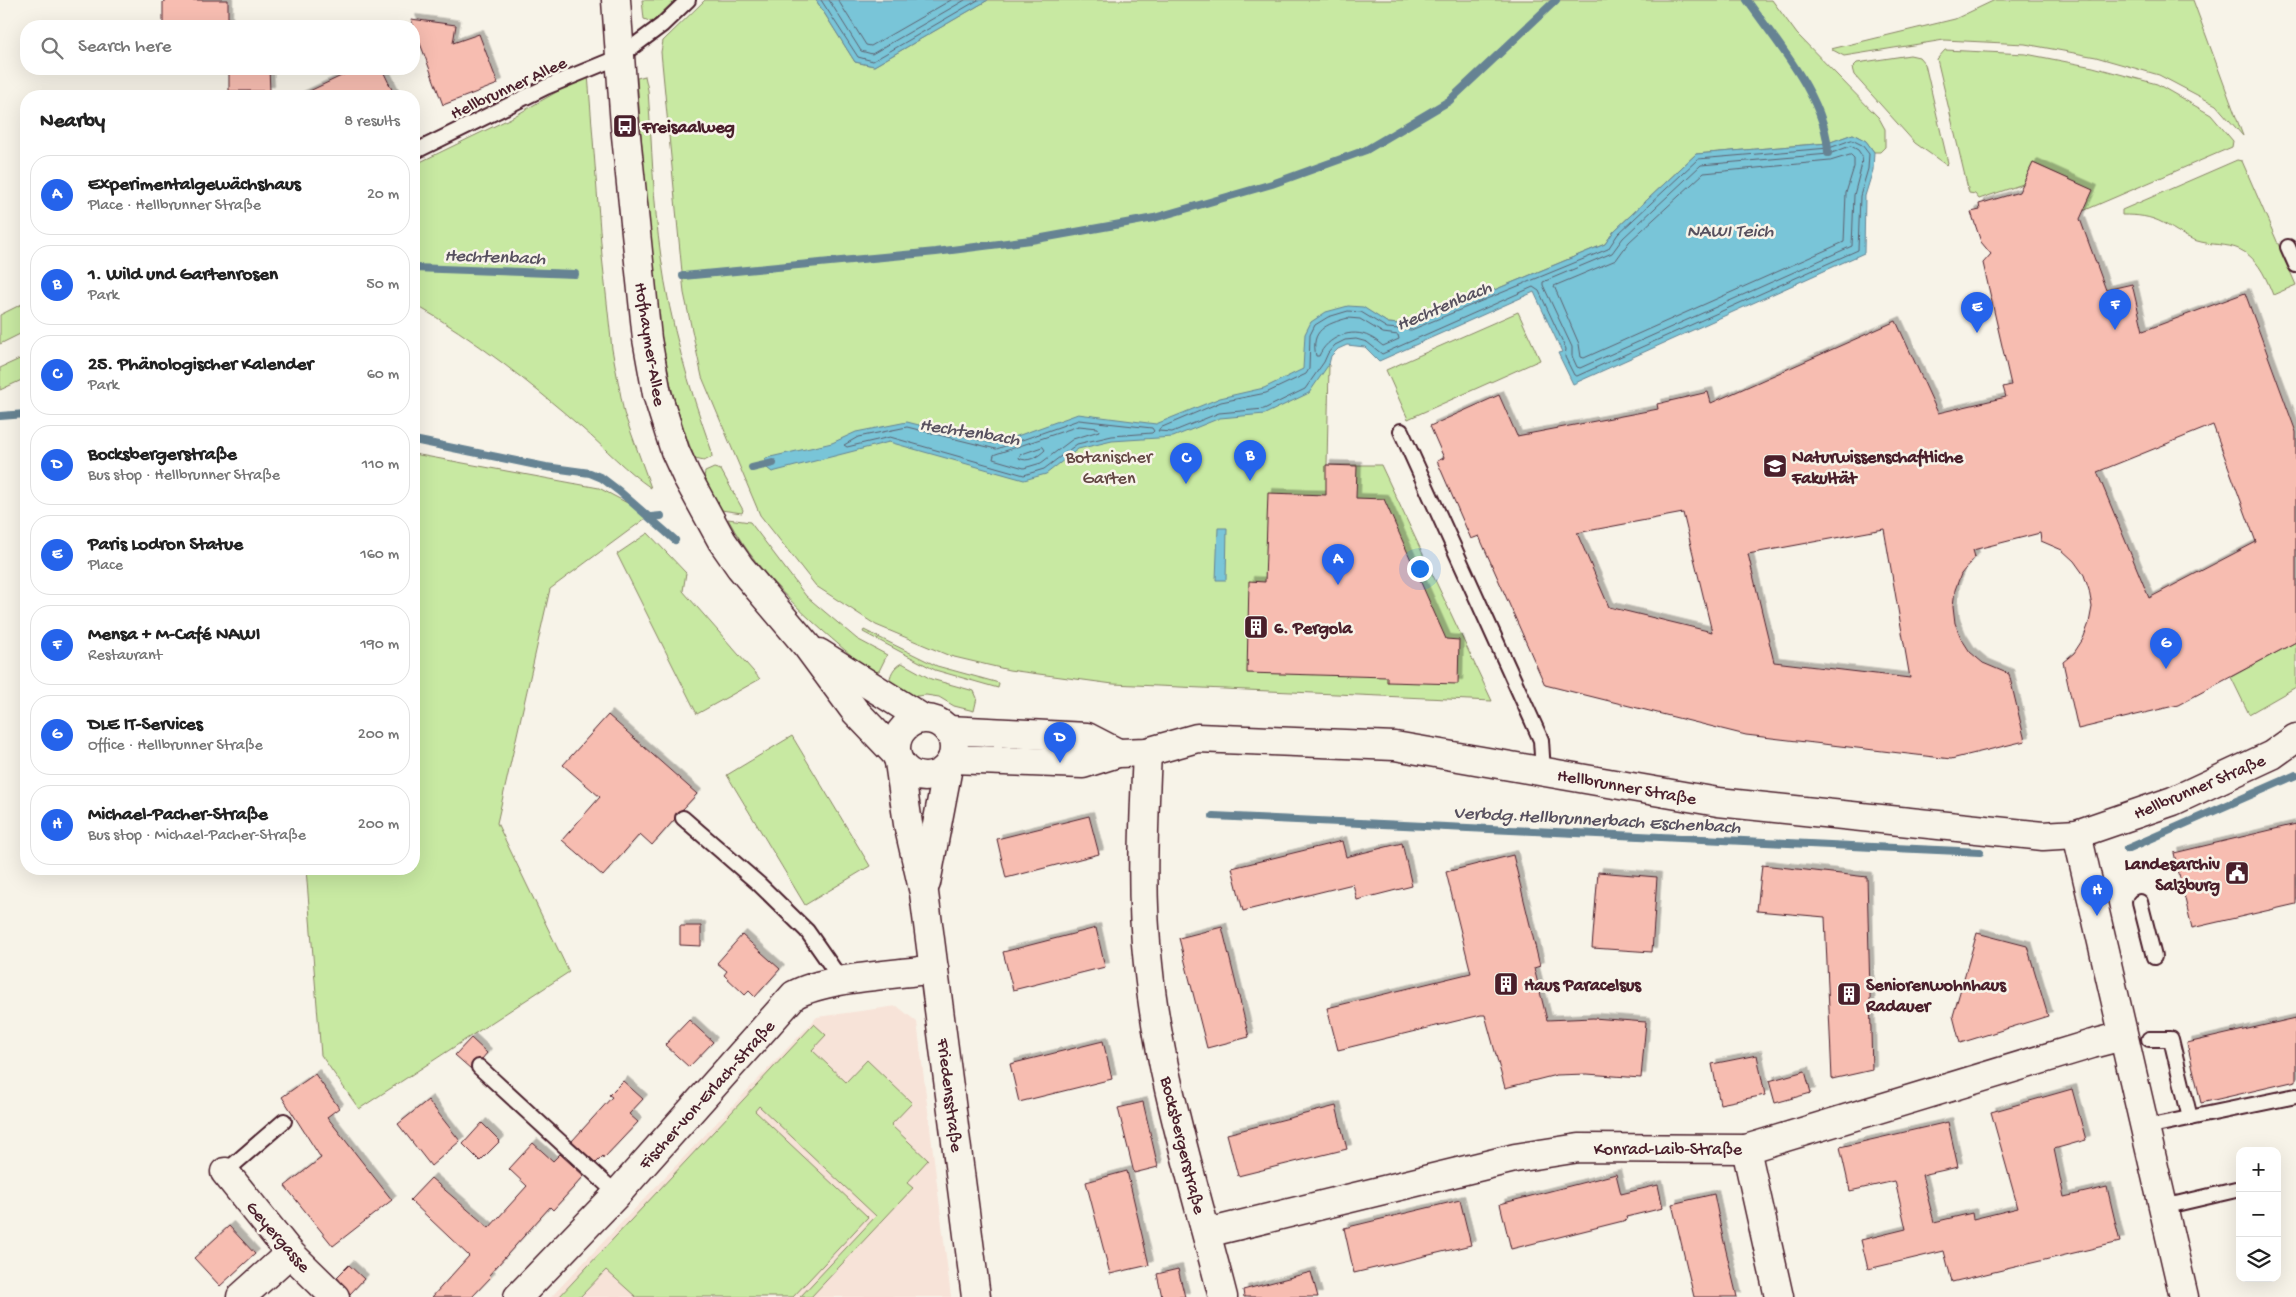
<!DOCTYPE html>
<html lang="en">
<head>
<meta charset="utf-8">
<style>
	:root { --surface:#fff; --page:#f6f6f6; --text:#222; --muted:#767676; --line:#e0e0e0; --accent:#2563eb }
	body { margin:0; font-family:"Gochi Hand",sans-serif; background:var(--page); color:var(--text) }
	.controls { position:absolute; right:15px; bottom:15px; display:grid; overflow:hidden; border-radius:10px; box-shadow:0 5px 20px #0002 }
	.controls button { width:45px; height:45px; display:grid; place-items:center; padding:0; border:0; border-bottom:1px solid var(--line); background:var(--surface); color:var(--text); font:25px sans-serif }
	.you { position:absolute; left:1419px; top:568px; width:18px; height:18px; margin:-12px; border:4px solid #fff; border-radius:50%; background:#1a73e8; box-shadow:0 0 0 8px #1a73e833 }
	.badge { display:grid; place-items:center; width:32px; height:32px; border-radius:50%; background:var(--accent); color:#fff; font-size:16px; font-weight:700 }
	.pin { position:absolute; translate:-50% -41px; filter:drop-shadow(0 1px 2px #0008) }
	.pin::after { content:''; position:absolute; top:26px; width:18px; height:15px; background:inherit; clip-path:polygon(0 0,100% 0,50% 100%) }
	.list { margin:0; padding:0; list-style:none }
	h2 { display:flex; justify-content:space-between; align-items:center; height:65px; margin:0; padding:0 20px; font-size:21px }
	h2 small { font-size:16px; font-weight:400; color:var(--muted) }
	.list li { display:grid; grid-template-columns:32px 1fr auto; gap:15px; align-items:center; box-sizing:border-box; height:80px; margin:0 10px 10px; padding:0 10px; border:1px solid var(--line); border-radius:20px }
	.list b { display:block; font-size:19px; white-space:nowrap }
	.list p { margin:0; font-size:16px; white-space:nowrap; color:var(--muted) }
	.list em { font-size:16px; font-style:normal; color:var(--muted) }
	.icon { flex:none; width:28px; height:28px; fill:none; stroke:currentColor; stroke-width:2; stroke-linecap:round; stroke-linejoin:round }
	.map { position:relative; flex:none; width:2296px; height:1297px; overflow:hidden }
	.search { position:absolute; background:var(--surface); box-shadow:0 5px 20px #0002; left:20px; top:20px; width:400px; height:55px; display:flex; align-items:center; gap:12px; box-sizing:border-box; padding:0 18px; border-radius:20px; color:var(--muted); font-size:19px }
	.panel { position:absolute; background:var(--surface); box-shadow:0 5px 20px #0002; left:20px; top:90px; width:400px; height:785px; border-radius:20px }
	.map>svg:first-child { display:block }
</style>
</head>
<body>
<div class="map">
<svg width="2296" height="1297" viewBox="0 0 2296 1297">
	<defs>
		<filter id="shadow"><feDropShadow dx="4.5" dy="-4.5" stdDeviation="0" flood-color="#0004"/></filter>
	</defs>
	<rect width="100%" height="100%" fill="#f7f3e8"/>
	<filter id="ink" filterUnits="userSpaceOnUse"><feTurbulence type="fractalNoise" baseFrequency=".02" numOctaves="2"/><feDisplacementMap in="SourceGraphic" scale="10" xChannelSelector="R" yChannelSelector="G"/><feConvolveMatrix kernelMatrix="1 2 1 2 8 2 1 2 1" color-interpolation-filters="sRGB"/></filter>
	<g filter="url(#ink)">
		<polygon fill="#f7e3d8" points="897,1006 917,1022 951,1297 551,1297 817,1017"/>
		<g fill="#c8e9a2" stroke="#898466">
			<polygon points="642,0 675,0 652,22 644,19"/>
			<polygon points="705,0 816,0 855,62 874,66 988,0 1772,0 1797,34 1879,118 1885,129 1885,147 1880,152 1874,152 1866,141 1853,134 1828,143 1696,154 1614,231 1605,244 1410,325 1388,323 1363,308 1304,356 1329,364 1327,465 1381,465 1492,701 1113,684 1009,670 950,656 876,625 816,586 760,515 702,377 684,293 661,52 663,41"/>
			<polygon points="1995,0 2193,0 2243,136 2216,105 2159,75 2096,57 2025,44 1944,40 1844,56 1831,49 1955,19"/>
			<polygon points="1945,50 2026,54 2093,67 2157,84 2211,115 2233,141 2232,147 2083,211 2092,190 2033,163 2023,184 1979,199 1975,194 1969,193 1937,59"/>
			<polygon points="1910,55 1919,57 1925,64 1948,163 1946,165 1915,143 1854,75 1852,68 1857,63"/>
			<path d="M588,74L602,256L612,349L624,413L651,488C626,471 605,448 582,428C529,382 475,339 414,304V165L511,118Z"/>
			<path d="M645,76L648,90C652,145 653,202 661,257C670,323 689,387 711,449L712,457L704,461L695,459C667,392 660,335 653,264C646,202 641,140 637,78Z"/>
			<path d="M2237,160L2242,161L2296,285L2273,295C2267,280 2260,263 2246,253C2231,243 2218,246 2201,242C2187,239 2176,230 2163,223C2150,216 2137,215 2122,215V210Z"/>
			<polygon points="26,302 26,331 0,344 0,315"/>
			<polygon points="1518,312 1540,360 1408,419 1386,370"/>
			<polygon points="26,356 26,378 0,390 0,368"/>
			<polygon points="414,454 599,488 650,515 550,589 497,823 569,972 359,1109 321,1055 306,869 414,869"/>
			<polygon points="714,468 721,470 743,510 742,513 721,510 704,477 705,472"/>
			<path d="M728,519L750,522L806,596L857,639L887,655L879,671L872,673C819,628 761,581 728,519Z"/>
			<polygon points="648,533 686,573 683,591 760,679 697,714 617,554"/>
			<polygon points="864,630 937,666 999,683 998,688 935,670 863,632"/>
			<polygon points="2296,642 2296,687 2249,714 2231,677"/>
			<path d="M902,663L931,679L974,691L977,698L974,711L954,706L939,697L926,695L908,697L889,684C890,675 893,667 902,663Z"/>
			<polygon points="792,736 870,866 805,905 727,775"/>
			<polygon points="814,1024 826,1035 812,1050 846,1082 867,1060 912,1103 891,1125 928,1160 907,1183 913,1188 811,1297 800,1297 876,1216 759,1106 755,1111 868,1217 793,1297 636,1297 606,1270 580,1297 559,1297"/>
		</g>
		<g fill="#79c5d8" stroke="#668393">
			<polygon points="816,0 988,0 874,66 855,62"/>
			<polygon points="1853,134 1866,141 1874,152 1873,170 1865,196 1864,253 1573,384 1558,353 1562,352 1534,292 1379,361 1365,347 1347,345 1338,349 1331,356 1329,364 1309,393 1265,414 1220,418 1173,437 1112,441 1078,449 1046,474 1024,480 889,442 772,472 763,465 766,458 832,443 856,432 907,422 995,444 1078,414 1156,424 1220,398 1264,388 1303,369 1305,334 1311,322 1326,312 1348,306 1363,307 1388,323 1410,325 1605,244 1614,231 1696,154 1828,143"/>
			<polygon points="1218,528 1227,528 1226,580 1216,580"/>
		</g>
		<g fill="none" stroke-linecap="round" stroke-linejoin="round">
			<g stroke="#5d6170" stroke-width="1">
				<polyline points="821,0 858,57 873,61 978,0"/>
				<polyline points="829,0 861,51 872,54 965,0"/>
				<polyline points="838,0 866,45 871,46 951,0"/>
				<polygon points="1852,140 1862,145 1869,154 1868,169 1860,196 1858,250 1577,376 1574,375 1565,357 1566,349 1539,291 1533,287 1382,354 1367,342 1356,339 1345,340 1335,345 1328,353 1324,362 1305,389 1264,409 1219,413 1172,432 1158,431 1160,428 1221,402 1266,393 1306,374 1309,369 1310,335 1315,325 1328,317 1348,311 1361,312 1387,328 1411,330 1608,249 1618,234 1698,159 1829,148"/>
				<polygon points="1851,146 1858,150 1862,156 1861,168 1854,195 1852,246 1580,368 1577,367 1572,356 1572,347 1543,285 1543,282 1612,253 1623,238 1701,165 1829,154"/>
				<polygon points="1851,155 1854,158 1854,167 1846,193 1844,242 1584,358 1581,357 1579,344 1554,286 1616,260 1629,242 1704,173 1830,161"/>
				<path d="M1348,318L1360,319L1383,333L1398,335L1399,339L1383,346C1379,343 1375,339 1370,337C1352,327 1327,337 1319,356H1316C1310,330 1326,324 1348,318Z"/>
				<polygon points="1079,420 1152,428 1154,431 1152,433 1112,436 1077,444 1044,469 1024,475 890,437 847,447 844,445 858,437 907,427 996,449"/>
				<polygon points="1079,426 1098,428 1099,431 1073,439 1041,463 1024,468 993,459 994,455"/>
				<path d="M1043,447L1045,450C1038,457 1027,463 1019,458L1020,455Z"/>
			</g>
			<g stroke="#668393" stroke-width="8">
				<path d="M1747,0C1777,43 1827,100 1828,153"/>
				<polyline points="414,268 575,274"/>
				<polyline points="683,276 936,252 1031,240 1154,218 1272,184 1366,150 1449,101 1556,0"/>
				<polyline points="0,416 26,414"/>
				<polyline points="414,440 546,467 590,473 602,478 619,491 675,540"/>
				<polyline points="752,468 773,463"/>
				<polyline points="651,517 661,516"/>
				<polyline points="1213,816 1980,852"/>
				<polyline points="2127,849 2296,775"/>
			</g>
		</g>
		<g fill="#f7bdb1" stroke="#4a1f2b" fill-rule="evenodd" filter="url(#shadow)">
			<polygon points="168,0 228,0 228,26 163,26 163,2"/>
			<polygon points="411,19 456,25 453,43 479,34 498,84 443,105"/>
			<polygon points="229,69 269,69 270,91 229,91"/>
			<polygon points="356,69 382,69 395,96 299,96"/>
			<path d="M2033,163L2093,190L2080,219L2106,290L2132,284L2143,331L2245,293L2296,432V642L2178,705L2078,729L2063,662L2074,653L2083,639L2089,623L2092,607L2089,590L2084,575L2074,561L2062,550L2041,541L2040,533L1973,550L1975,557L1961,574L1955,590L1953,606L1955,623L1961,638L1970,652L1983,663L2009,674L2025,741L1951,759L1746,735L1545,685L1479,536L1471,539L1437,461L1444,458L1430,426L1499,395L1517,436L1658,409L1657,404L1708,392L1711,403L1896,321L1938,413L2006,397L2003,387L2011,385L1983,263L1991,254L1981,242L1971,212L1980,210L1979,204L2019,192ZM2213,425L2256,542L2149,598L2097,472ZM1683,513L1712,632L1609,607L1577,533ZM1884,529L1910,678L1774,662L1748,554Z"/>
			<polygon points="1326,465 1357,466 1356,498 1384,499 1446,639 1459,640 1458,684 1387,682 1387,677 1247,673 1249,581 1265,582 1268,493 1326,495"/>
			<polygon points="608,715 697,794 683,809 677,812 675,819 652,845 640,834 603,876 562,840 600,797 563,765"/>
			<polygon points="1089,816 1099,854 1006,878 997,839"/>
			<polygon points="2296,824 2296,904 2192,928 2174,853"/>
			<polygon points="1342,841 1346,857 1402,843 1412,886 1357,900 1353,884 1243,911 1232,868"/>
			<polygon points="1513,855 1540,966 1534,968 1547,1020 1593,1018 1646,1022 1641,1078 1587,1074 1556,1075 1505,1088 1485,1015 1481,1015 1338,1050 1327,1008 1471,973 1446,872"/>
			<polygon points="1762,865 1867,877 1872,1070 1832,1079 1825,917 1757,911"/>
			<polygon points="1598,872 1657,877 1652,952 1592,948"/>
			<polygon points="680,926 701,926 701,946 680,945"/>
			<polygon points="1222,927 1249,1037 1207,1048 1179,938"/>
			<polygon points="1096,928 1105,967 1013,990 1003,952"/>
			<polygon points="1977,933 2027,946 2048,1016 1960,1043 1953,1016"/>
			<polygon points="742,935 780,969 755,997 749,991 745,995 724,975 727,971 717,963"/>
			<polygon points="2296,1018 2296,1081 2201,1103 2187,1043"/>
			<polygon points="689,1020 713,1042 689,1067 665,1045"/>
			<polygon points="471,1038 487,1053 482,1059 473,1061 471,1069 455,1055"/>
			<polygon points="1103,1041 1112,1079 1019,1102 1010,1064"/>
			<polygon points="1757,1055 1765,1095 1720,1104 1712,1064"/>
			<polygon points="1805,1071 1811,1093 1775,1103 1769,1081"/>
			<polygon points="315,1074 339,1108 327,1117 392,1200 333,1246 285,1186 321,1158 282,1097"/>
			<polygon points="623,1081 643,1099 629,1114 638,1122 604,1158 603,1156 596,1163 572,1141 612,1097 609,1095"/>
			<polygon points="2072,1089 2086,1140 2054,1149 2064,1197 2107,1187 2120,1242 1952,1282 1944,1251 1868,1269 1861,1240 1906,1229 1895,1181 1850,1191 1840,1147 1948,1122 1958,1167 1922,1175 1934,1222 1972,1213 1973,1219 2018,1208 1991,1112"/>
			<polygon points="428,1100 460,1141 431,1166 398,1124"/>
			<polygon points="1143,1102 1158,1167 1134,1173 1118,1108"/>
			<polygon points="1336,1106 1347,1149 1238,1176 1227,1134"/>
			<polygon points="482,1123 500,1141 480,1161 463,1144"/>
			<polygon points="533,1143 553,1161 560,1154 584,1176 553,1210 550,1207 489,1275 491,1277 472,1297 432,1297 469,1256 410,1200 431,1178 489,1228 527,1186 509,1169"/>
			<polygon points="1127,1171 1149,1265 1110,1274 1086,1182"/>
			<polygon points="1616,1174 1621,1194 1658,1185 1663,1208 1626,1217 1627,1220 1511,1249 1500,1204"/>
			<polygon points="1714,1194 1723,1238 1737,1297 1694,1297 1672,1204"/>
			<polygon points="1460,1200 1471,1245 1354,1273 1344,1228"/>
			<polygon points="229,1226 255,1254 220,1286 194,1258"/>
			<polygon points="349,1265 364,1279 350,1294 337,1277"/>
			<polygon points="1178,1269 1185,1297 1162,1297 1157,1274"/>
			<polygon points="1311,1272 1318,1297 1244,1297 1243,1290"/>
		</g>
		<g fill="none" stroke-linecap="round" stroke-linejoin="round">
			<defs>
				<g id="service">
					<polyline points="414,152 546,87 619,57 662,25 688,0"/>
					<polyline points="2288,247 2296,265"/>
					<polyline points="1401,431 1541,740 1543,772"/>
					<polyline points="683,818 759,884 807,931 842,981"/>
					<polyline points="2140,902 2154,957"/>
					<polyline points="2149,1039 2171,1039 2190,1118"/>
					<polyline points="479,1067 617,1194"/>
					<polyline points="2146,1127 2296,1096"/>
					<polyline points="225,1172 284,1121"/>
					<polyline points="2163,1207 2240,1189"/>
				</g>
				<g id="minor">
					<polyline points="948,730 1087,737 1118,753"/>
					<path d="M1147,752C1144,822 1140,893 1148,964C1159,1077 1195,1187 1223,1297"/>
					<polyline points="952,759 1083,764 1118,753 1147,752 1197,738 1395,746 1718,802 2043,836 2077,834 2173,801 2272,755 2296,738"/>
					<polyline points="2077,834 2184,1297"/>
					<polyline points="1746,1149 1779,1297"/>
					<polyline points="225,1172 290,1253 335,1297"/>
					<polyline points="1207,1233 1515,1158 1579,1148 1746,1149 2092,1044 2123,1036"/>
					<polyline points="241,1297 290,1253"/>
					<path d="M518,1297L617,1194L794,995C826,977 896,975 934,969"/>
				</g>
				<g id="tertiary">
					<polyline points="616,0 625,126 647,339 657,394 675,451 686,475 722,541 740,567 807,646 855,711 896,754"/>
					<polyline points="819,653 922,718"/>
					<circle cx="925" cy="748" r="29"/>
					<polyline points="899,762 908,824 924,893 976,1297"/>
					<polyline points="926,883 948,767"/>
				</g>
			</defs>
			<use href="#service" stroke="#4a1f2b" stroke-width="18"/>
			<use href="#minor" stroke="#4a1f2b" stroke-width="31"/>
			<use href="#tertiary" stroke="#4a1f2b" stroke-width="31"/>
			<use href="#service" stroke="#f7f3e8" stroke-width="14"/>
			<use href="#minor" stroke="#f7f3e8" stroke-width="28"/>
			<use href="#tertiary" stroke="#f7f3e8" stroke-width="28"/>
		</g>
	</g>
	<defs>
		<symbol id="bus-square" viewBox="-11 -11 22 22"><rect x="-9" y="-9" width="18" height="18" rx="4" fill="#4a1f2b" stroke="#f7f3e8"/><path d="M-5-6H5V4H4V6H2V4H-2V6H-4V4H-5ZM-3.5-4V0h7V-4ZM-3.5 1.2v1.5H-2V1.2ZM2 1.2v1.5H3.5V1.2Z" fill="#fff"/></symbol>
		<symbol id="university-square" viewBox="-11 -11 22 22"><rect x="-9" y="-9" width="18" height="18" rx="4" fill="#4a1f2b" stroke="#f7f3e8"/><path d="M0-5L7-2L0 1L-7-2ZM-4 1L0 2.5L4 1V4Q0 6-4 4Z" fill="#fff"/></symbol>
		<symbol id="building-square" viewBox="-11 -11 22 22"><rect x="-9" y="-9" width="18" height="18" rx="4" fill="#4a1f2b" stroke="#f7f3e8"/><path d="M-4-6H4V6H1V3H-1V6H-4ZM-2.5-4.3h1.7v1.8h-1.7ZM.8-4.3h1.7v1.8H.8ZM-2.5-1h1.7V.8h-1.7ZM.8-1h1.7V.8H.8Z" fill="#fff"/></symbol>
		<symbol id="civic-square" viewBox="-11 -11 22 22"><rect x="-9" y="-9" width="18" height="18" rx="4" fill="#4a1f2b" stroke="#f7f3e8"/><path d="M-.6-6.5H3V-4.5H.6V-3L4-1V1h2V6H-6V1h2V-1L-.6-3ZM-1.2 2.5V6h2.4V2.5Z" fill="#fff"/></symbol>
	</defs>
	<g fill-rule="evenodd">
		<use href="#bus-square" x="611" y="112" width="28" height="28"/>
		<use href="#university-square" x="1761" y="452" width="28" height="28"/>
		<use href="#building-square" x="1242" y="613" width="28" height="28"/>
		<use href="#civic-square" x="2223" y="859" width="28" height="28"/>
		<use href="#building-square" x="1492" y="970" width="28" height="28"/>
		<use href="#building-square" x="1835" y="980" width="28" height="28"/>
	</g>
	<g text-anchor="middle" stroke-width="5" stroke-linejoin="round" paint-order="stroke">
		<g font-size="18" fill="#4a1f2b" stroke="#f7f3e8">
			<text transform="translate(508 87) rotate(-25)" y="6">Hellbrunner Allee</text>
			<text transform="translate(651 344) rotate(81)" y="6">Hofhaymer-Allee</text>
			<text transform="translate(1627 786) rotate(10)" y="6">Hellbrunner Straße</text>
			<text transform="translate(2199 786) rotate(-23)" y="6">Hellbrunner Straße</text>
			<text transform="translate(706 1094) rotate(-48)" y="6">Fischer-von-Erlach-Straße</text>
			<text transform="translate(951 1095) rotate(83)" y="6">Friedensstraße</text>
			<text transform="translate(1184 1145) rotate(76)" y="6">Bocksbergerstraße</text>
			<text x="1668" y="1154">Konrad-Laib-Straße</text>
			<text transform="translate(279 1236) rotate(49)" y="6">Geyergasse</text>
		</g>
		<g font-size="18" font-weight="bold" fill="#4a1f2b" stroke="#f7f3e8" text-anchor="start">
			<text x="642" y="132">Freisaalweg</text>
			<text x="1792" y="462">Naturwissenschaftliche<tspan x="1792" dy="21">Fakultät</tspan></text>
			<text x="1274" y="633">6. Pergola</text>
			<text x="2220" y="869" text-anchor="end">Landesarchiv<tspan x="2220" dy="21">Salzburg</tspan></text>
			<text x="1524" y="990">Haus Paracelsus</text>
			<text x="1866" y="990">Seniorenwohnhaus<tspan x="1866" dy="21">Radauer</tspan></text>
		</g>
		<g font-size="18" fill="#634743" stroke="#f7f3e8">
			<text x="1109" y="462">Botanischer<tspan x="1109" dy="21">Garten</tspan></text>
		</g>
		<g font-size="19" font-style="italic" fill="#58515f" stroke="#f7f3e8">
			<text x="1730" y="236">NAWI Teich</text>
			<text transform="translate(495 255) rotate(2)" y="7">Hechtenbach</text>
			<text transform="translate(1443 304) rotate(-23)" y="7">Hechtenbach</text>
			<text transform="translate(970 430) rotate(9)" y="7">Hechtenbach</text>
			<text transform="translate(1597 818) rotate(3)" y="7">Verbdg.Hellbrunnerbach Eschenbach</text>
		</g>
	</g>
</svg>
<div class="controls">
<button>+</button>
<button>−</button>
<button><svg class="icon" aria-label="layers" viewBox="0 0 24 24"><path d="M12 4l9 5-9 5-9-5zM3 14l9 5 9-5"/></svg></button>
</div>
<div class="you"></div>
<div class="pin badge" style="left:1338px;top:585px">A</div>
<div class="pin badge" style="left:1250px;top:481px">B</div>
<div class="pin badge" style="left:1186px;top:484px">C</div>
<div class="pin badge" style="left:1060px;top:763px">D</div>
<div class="pin badge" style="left:1977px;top:333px">E</div>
<div class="pin badge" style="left:2115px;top:330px">F</div>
<div class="pin badge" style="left:2166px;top:669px">G</div>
<div class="pin badge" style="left:2097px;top:916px">H</div>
<div class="search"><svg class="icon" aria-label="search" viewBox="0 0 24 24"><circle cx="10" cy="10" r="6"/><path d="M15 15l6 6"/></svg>Search here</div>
<section class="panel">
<h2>Nearby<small>8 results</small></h2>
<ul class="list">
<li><span class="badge">A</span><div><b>Experimentalgewächshaus</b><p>Place · Hellbrunner Straße</p></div><em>20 m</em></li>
<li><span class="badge">B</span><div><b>1. Wild und Gartenrosen</b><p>Park</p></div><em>50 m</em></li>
<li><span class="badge">C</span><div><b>25. Phänologischer Kalender</b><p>Park</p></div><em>60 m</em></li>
<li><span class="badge">D</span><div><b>Bocksbergerstraße</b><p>Bus stop · Hellbrunner Straße</p></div><em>110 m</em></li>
<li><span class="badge">E</span><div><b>Paris Lodron Statue</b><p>Place</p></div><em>160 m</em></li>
<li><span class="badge">F</span><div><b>Mensa + M-Café NAWI</b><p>Restaurant</p></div><em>190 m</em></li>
<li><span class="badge">G</span><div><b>DLE IT-Services</b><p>Office · Hellbrunner Straße</p></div><em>200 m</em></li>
<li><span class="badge">H</span><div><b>Michael-Pacher-Straße</b><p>Bus stop · Michael-Pacher-Straße</p></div><em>200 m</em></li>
</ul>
</section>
</div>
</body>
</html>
